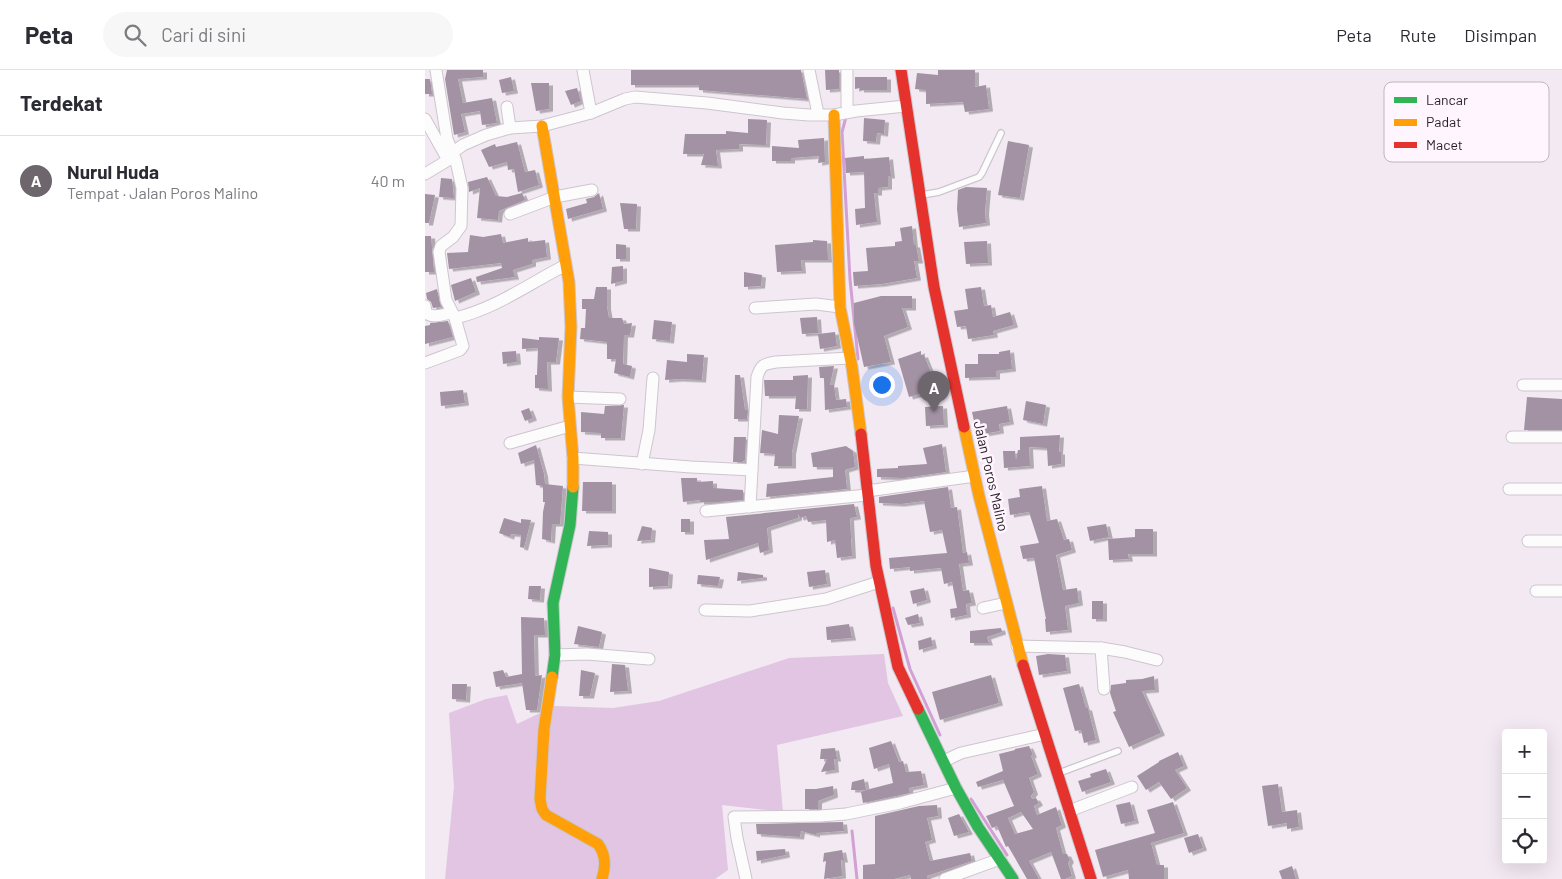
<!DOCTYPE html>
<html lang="id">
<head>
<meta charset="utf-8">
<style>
	:root { --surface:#fff; --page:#f7f7f7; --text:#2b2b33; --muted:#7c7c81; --line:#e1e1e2; --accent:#6d666d }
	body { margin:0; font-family:Barlow,sans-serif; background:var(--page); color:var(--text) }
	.controls { position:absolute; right:15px; bottom:15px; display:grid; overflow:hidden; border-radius:5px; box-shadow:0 5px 20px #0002 }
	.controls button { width:45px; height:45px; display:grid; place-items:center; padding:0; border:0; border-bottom:1px solid var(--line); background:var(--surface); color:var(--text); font:25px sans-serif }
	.you { position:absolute; left:456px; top:314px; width:18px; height:18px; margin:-12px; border:4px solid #fff; border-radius:50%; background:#1a73e8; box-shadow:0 0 0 8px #1a73e833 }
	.badge { display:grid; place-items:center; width:32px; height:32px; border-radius:50%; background:var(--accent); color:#fff; font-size:16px; font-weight:700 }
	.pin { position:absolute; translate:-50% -41px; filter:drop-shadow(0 1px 2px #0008) }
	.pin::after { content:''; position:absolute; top:26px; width:18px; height:15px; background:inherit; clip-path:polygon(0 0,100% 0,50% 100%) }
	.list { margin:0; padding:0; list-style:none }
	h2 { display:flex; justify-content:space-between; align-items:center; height:65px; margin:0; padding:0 20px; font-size:21px }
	h2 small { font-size:16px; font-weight:400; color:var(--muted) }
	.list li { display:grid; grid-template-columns:32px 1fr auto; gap:15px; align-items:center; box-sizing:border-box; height:90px; padding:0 20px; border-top:1px solid var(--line) }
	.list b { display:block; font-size:19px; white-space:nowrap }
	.list p { margin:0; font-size:16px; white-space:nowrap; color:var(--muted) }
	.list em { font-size:16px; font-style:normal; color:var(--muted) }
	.icon { flex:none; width:28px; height:28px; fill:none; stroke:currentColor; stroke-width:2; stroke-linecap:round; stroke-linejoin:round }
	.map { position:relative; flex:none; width:1137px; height:809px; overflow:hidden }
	header { display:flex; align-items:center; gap:30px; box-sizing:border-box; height:70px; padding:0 25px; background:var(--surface); border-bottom:1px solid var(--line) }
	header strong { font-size:24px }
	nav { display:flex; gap:28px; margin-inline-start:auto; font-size:18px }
	.search { width:350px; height:45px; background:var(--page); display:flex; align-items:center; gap:12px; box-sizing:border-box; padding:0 18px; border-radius:28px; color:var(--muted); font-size:19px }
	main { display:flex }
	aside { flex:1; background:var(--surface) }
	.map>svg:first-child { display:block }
</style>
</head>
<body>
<header>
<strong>Peta</strong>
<div class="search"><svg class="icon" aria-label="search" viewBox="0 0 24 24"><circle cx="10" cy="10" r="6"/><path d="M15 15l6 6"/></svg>Cari di sini</div>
<nav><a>Peta</a><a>Rute</a><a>Disimpan</a></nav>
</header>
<main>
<aside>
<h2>Terdekat<small></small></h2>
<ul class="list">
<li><span class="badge">A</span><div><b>Nurul Huda</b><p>Tempat · Jalan Poros Malino</p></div><em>40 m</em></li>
</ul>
</aside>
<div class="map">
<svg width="1137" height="809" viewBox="0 0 1137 809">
	<defs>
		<filter id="shadow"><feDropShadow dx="4" dy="2.5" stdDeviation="0" flood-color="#0004"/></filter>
	</defs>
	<rect width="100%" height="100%" fill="#f2e9f2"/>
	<polygon fill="#e1c5e2" points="459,584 463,613 478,646 352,675 358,742 297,735 303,800 290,809 20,809 29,717 24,643 61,629 82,625 92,654 130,636 188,638 234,631 364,588"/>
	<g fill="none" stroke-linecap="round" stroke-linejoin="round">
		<g stroke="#d2a0d5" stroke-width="3">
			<polyline points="421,47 417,62 425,209 433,289"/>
			<polyline points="468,538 485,599 515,665"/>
			<polyline points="546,729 582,785"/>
			<polyline points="427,761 432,809"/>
		</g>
	</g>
	<g fill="#a292a3" fill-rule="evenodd" filter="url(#shadow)">
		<polygon points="22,0 58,0 58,7 33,9 38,33 67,28 72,53 57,55 55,41 36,44 40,62 29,65 20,9"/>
		<polygon points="206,0 376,0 382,29 274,20 274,15 206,15"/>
		<polygon points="400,0 414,0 414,19 401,20"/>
		<polygon points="513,0 550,0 550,17 561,15 564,39 540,42 538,32 501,34 501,20 490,19 492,3 513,5"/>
		<polygon points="86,7 89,21 77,23 74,10"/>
		<polygon points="430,7 462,7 462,20 435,20 435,18 430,19"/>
		<polygon points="0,9 5,9 7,24 0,24"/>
		<polygon points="106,13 124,13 124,39 111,41"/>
		<polygon points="152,18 156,31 146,35 140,21"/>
		<polygon points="439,48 460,50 459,64 452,63 451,72 438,71"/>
		<polygon points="323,49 342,50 341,75 314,74 314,79 291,80 293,96 276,95 279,84 258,84 260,64 301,64 301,61 323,63"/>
		<polygon points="399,68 400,92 393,93 394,86 366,88 366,91 347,91 347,76 374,78 373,70"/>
		<polygon points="583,71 604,75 595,128 573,125"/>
		<polygon points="92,72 100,102 110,100 114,115 93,122 89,99 83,100 82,92 64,97 56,80 70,74 71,77"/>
		<polygon points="439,86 439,89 464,87 466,106 463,106 463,117 453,118 453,123 449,123 452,152 431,155 430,139 440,138 439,102 421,103 420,88"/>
		<polygon points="62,107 71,126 82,127 97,123 100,130 74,141 73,150 52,148 55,118 44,122 43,112"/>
		<polygon points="16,108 27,109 29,128 14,127"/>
		<polygon points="541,117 562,118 560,142 561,153 534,157 532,139 533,120"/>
		<polygon points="174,123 178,139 143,149 141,139 162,133 161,129 169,127"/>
		<polygon points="0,124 10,125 4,153 0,153"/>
		<polygon points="195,133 212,134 211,159 199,159"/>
		<polygon points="487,156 489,175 491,175 494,191 489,191 492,208 457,214 429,216 428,202 443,201 441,178 470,176 470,172 477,171 475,158"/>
		<polygon points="76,164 78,173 103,168 103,172 120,170 122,187 107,190 107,194 88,200 90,207 75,209 52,212 51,207 77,198 76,193 24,199 22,183 43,182 45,165 58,167"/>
		<polygon points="0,166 6,166 9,202 0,202"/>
		<polygon points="388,170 402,171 403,190 376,190 377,201 352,202 350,175 388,172"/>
		<polygon points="562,171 563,193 541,194 539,172"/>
		<polygon points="191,174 201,175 201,189 191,189"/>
		<polygon points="198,196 198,211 186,214 187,197"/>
		<polygon points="319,202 337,205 336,216 319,217"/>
		<polygon points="46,208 51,222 30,231 26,215"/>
		<polygon points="171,217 182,217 182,237 184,248 197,248 199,254 207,253 205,265 199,265 198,294 207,296 205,307 189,303 191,289 182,289 182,272 155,269 156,258 160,258 161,239 157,239 157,229 169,229"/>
		<polygon points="556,217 559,236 566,235 568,247 585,242 589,255 568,261 569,265 543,269 541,256 532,257 529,241 543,239 540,219"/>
		<polygon points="12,219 16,237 8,238 6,232 2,229 1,223"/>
		<polygon points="456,226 487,226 487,238 477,238 483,257 459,266 466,292 439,297 429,253 429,233"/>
		<polygon points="392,247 393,263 377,264 375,248"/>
		<polygon points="229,250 247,252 245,271 227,269"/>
		<polygon points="23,251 28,267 0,274 0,256 5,255 5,253"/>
		<polygon points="410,262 412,276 395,279 393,264"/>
		<polygon points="114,267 134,268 131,292 122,292 123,319 110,318 110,305 112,305 113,278 97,279 97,268 114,270"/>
		<polygon points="585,280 587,299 571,301 571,307 540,308 540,294 553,294 553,284 574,284 574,282"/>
		<polygon points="91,281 92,292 78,294 77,282"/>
		<polygon points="496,281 496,285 499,285 507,305 511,304 513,319 484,327 473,289"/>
		<polygon points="262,284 279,285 277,310 254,309 240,310 242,290 262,292"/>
		<polygon points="409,296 405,315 409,315 411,330 421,329 422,337 400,340 399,308 395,308 394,297"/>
		<polygon points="310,305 315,305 320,340 323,340 322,349 309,349"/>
		<polygon points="383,305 382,339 370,339 371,326 340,326 339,310 368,310 368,306"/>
		<polygon points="38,320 40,333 16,336 15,322"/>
		<polygon points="1102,327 1137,329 1137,360 1099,360"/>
		<polygon points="601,331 621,335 618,354 598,350"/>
		<polygon points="199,335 196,368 176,368 176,363 156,362 156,342 179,344 180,336"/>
		<polygon points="518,336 519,355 501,356 500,337"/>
		<polygon points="582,336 585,352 574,354 575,361 552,365 547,342"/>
		<polygon points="104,338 108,348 100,351 96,341"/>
		<polygon points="354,345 374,346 367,382 367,396 349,396 350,384 335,383 337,360 353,364"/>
		<polygon points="635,365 634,382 636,382 636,394 623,396 622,378 604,377 605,396 579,398 578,381 590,381 591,390 593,380 595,380 595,367"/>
		<polygon points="309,367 321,367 320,390 317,392 308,392"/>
		<polygon points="517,374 521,402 479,408 452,407 452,399 473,398 473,396 502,394 498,378"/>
		<polygon points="111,375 119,404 120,414 138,416 135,454 127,454 126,471 117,469 118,442 120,432 118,432 118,416 111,415 109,390 96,394 93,383"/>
		<polygon points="421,376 428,381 430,397 420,400 422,419 341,427 342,414 408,407 408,397 388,397 386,383"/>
		<polygon points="256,408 272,408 272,412 288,411 288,418 318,420 318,430 293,432 275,432 275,430 258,432"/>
		<polygon points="158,412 187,412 187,441 157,441"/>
		<polygon points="617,416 622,451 632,449 639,470 644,469 647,480 631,485 638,520 652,518 654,533 640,536 643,560 621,562 620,549 621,549 609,488 598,489 595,476 614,473 604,442 585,445 583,429 595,427 594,419"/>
		<polygon points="523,417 526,438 532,437 538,483 542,482 544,493 534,494 538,521 544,520 547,533 541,534 542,545 526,548 525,539 532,538 527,512 519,514 516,498 485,501 485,497 465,499 464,488 522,483 517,460 505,462 499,431 476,434 454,433 454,427"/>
		<polygon points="429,434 432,447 425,448 427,486 412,488 410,470 402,472 401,450 383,452 381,446 375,448 373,444 373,448 342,458 344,480 335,483 333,473 281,490 279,470 304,469 301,447"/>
		<polygon points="79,448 96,453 96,449 106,450 99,478 95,477 96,465 86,464 85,467 74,463"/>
		<rect x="256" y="449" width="9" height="13"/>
		<polygon points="681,454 684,467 665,471 662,457"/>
		<polygon points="217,456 227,458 226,470 212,471"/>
		<polygon points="710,459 728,459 728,484 703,484 704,489 684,490 683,469 710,467"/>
		<polygon points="164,461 183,462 183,475 162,476"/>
		<polygon points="224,498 244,502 243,516 224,517"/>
		<polygon points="400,500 402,514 384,517 382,502"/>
		<polygon points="313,502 338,505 338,508 312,511"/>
		<polygon points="273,505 295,507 293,516 272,514"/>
		<polygon points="104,516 116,516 115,530 103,529"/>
		<polygon points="499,518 502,530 488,534 485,521"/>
		<rect x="667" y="531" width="11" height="18"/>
		<polygon points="493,544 495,553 483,555 480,548"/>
		<polygon points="96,547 119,548 120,565 109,565 110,606 117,605 112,640 101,640 97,613 71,617 68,602 78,600 81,607 97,604"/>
		<polygon points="424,554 427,568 402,570 401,557"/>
		<polygon points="153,556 177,562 174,577 149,574"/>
		<polygon points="576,558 577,562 562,567 564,573 545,573 545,561"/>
		<polygon points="506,567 508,576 494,580 493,571"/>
		<polygon points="623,584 640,585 642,601 614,605 611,586"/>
		<polygon points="187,594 200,595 203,621 185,622"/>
		<polygon points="156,600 170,603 165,626 154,626"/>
		<polygon points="566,605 574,633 515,650 507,622"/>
		<polygon points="729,606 730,620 717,621 736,663 704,677 688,642 691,641 685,623 686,615 701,613 701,610 717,609"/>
		<polygon points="27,614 42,614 41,630 27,629"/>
		<polygon points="654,614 661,638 663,638 671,670 659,673 656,660 650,661 638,618"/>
		<polygon points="466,671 474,692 478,691 481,702 496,701 499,715 484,718 485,723 438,733 436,722 441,720 426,720 427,712 439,709 441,720 468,713 464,694 449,699 444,678"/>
		<path d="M604,676L608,685L606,686L613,704L604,708L609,722L606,726L607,729L611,728L614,733L609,736L612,745L631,737L637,755L631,758L638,784H642L645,790L643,793L647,806L640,809H636L626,782L604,791L614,809H602L583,776L581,777L572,756L567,758L561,746L589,736L578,710L553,717L551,712L578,701L574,684L590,680V679ZM596,742L608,759L590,764L583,748Z"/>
		<polygon points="410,678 412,689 409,689 410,700 396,702 402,689 395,689 396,679"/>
		<polygon points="753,682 759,696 750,700 762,718 746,729 734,712 721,720 712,706 734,692 734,691"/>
		<polygon points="681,699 686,712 657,722 653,711 666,707 665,704"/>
		<polygon points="853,714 857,742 872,740 874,757 862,759 862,753 843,756 837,716"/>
		<polygon points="408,716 409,725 393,731 393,739 380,739 380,719 391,719"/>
		<polygon points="705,732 710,751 696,754 691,735"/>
		<polygon points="748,732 759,763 726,773 732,795 739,795 739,809 704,809 703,800 678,807 670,780 730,763 722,740"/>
		<polygon points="512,735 513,746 502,748 507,770 500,772 505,791 545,783 547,791 502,806 503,809 486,809 485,805 469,809 438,809 438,795 450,794 450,746 494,736"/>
		<polygon points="534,744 544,762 529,766 523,748"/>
		<polygon points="418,752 419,761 391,763 391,765 376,761 375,767 332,764 331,754"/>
		<polygon points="773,764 778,778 764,783 759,768"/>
		<polygon points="360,779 361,785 332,791 331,781"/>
		<polygon points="417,780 419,790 416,790 417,806 399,809 401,791 398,792 399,783"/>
		<polygon points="867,796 871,809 857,809 854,801"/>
	</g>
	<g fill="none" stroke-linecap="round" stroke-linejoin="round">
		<defs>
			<g id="lane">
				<polyline points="497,125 514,122 554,107 557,103 576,63"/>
				<polyline points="634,703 693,681"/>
			</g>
			<g id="street">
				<polyline points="158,0 166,43"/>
				<polyline points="384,0 393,44"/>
				<polyline points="422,0 422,35 423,42"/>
				<polyline points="82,37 85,58"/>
				<polyline points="0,49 23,90"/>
				<polyline points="0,104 15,95 23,90 27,83 38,75 61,65 85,58 117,56 166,43 200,29 210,27 282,33 358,43 384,45 409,45 431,41 481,36"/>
				<polyline points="85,144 130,127 167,120"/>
				<path d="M0,236L1,243C8,249 18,244 26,243"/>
				<polyline points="330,238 391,234 415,237"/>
				<path d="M30,248C70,239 105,213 141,195"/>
				<polyline points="0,293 35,280 38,276 30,248 21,230 14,182 16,176 28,167 36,156 37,118 31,91 22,69 11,0"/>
				<polyline points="1098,315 1137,315"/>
				<polyline points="143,327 195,329"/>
				<polyline points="1087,367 1137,367"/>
				<polyline points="85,373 145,356"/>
				<polyline points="148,388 266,397 327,400"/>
				<polyline points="217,394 224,360 228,308"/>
				<polyline points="1084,419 1137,419"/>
				<polyline points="442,421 550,406"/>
				<path d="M325,437L332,307C336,295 338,294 351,292L425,288"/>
				<polyline points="281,441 442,425"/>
				<polyline points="1103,471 1137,471"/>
				<polyline points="1111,521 1137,521"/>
				<polyline points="558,538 581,533"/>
				<polyline points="280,540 325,541 401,529 454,512"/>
				<polyline points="592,576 676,578 700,582 732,590"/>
				<polyline points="676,578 679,619"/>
				<polyline points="130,585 162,584 224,589"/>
				<polyline points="519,691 536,683 620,664"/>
				<polyline points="644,741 707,717"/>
				<polyline points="321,809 312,768 309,747 395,746 421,744 475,733 531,718"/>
				<polyline points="520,809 575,789"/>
			</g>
			<g id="fast">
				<polyline points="127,607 130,585 128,533 145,455 148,417"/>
				<polyline points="493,639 531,718 553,757 588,809"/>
			</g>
			<g id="slow">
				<polyline points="409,45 415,237 427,297 436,364"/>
				<polyline points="117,56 144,212 146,257 143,327 148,388 148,417"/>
				<polyline points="539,357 554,426 598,595"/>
				<path d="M127,607L119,659L115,729L117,739L121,745L173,774C181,785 181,796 177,809"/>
			</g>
			<g id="jam">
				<polyline points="476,0 509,217 539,357"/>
				<polyline points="436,364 451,496 473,597 493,639"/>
				<polyline points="598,595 666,809"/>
			</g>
		</defs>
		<use href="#lane" stroke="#cdc6cd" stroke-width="8"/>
		<use href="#street" stroke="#cdc6cd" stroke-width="13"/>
		<use href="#fast" stroke="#cdc6cd" stroke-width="13"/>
		<use href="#slow" stroke="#cdc6cd" stroke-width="13"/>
		<use href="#jam" stroke="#cdc6cd" stroke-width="13"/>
		<use href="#lane" stroke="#fdfcfd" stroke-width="5.5"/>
		<use href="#street" stroke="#fdfcfd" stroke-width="11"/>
		<use href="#fast" stroke="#30b455" stroke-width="11"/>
		<use href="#slow" stroke="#ff9f0a" stroke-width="11"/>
		<use href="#jam" stroke="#e5322d" stroke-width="11"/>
	</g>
	<g text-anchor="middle" stroke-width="5" stroke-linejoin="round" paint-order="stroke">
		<g font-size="14" fill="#251f25" stroke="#fff5ff">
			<text transform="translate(566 406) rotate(77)" y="5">Jalan Poros Malino</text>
		</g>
	</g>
	<rect x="959" y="12" width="165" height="80" rx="8" fill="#fff5ff" stroke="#beb5be" stroke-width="1"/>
	<rect x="969" y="27" width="23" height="6" fill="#30b455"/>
	<rect x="969" y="49" width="23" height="7" fill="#ff9f0a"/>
	<rect x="969" y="72" width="23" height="6" fill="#e5322d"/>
	<g font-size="14" fill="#251f25">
		<text x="1001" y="35">Lancar</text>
		<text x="1001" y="57">Padat</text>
		<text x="1001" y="80">Macet</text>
	</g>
</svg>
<div class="controls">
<button>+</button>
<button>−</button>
<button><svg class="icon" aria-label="locate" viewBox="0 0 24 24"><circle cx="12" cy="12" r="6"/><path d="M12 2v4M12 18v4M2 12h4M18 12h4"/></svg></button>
</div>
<div class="you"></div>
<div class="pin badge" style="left:509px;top:342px">A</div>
</div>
</main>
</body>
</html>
